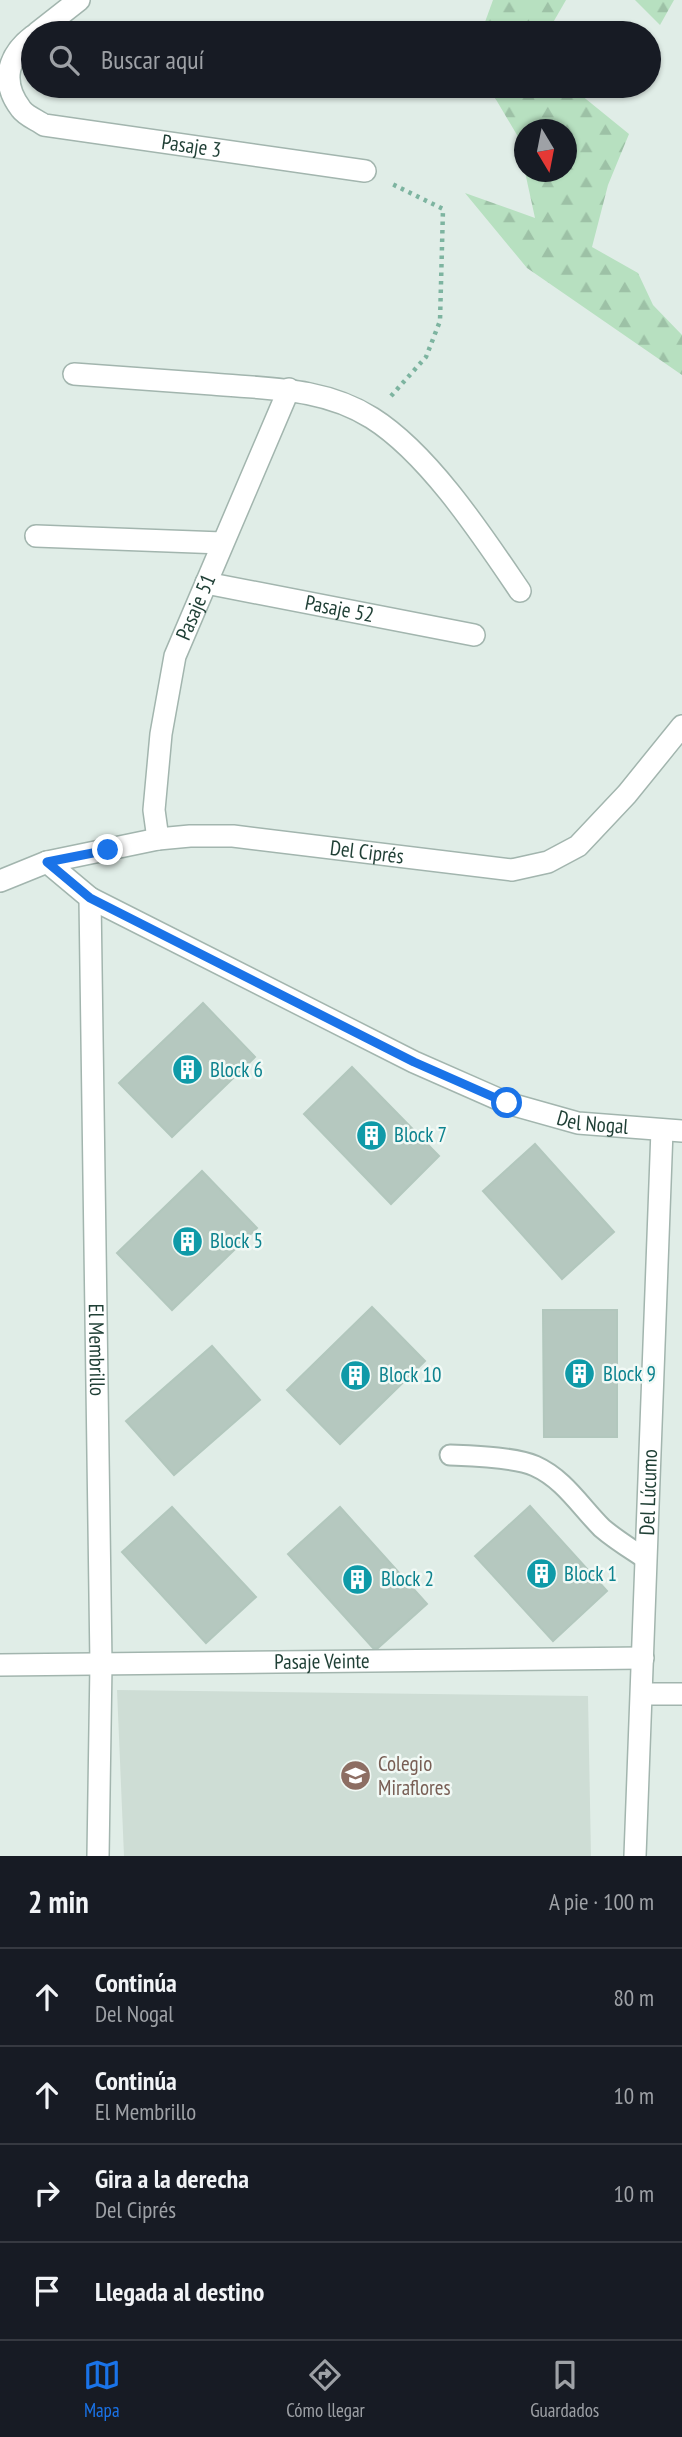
<!DOCTYPE html>
<html lang="es">
<head>
<meta charset="utf-8">
<style>
	:root { --surface:#171b24; --page:#242831; --text:#f1f3f6; --muted:#9ea1a6; --line:#363941; --accent:#1a73e8 }
	body { margin:0; font-family:"PT Sans Narrow",sans-serif; background:var(--page); color:var(--text) }
	.compass { position:absolute; left:514px; top:119px; width:63px; height:63px; border-radius:50%; background:var(--surface); box-shadow:0 2px 5px #0004; rotate:170deg }
	.stop { position:absolute; width:21px; height:21px; margin:-16px; border:5px solid #1a73e8; border-radius:50%; background:#fff }
	.stop.end { background:#1a73e8; border-color:#fff; box-shadow:0 2px 7px #0008 }
	.list { margin:0; padding:0; list-style:none }
	h2 { display:flex; justify-content:space-between; align-items:center; height:91px; margin:0; padding:0 28px; font-size:30px }
	h2 small { font-size:23px; font-weight:400; color:var(--muted) }
	.list li { display:grid; grid-template-columns:46px 1fr auto; gap:21px; align-items:center; box-sizing:border-box; height:98px; padding:0 28px; border-top:2px solid var(--line) }
	.list b { display:block; font-size:26px; white-space:nowrap }
	.list p { margin:0; font-size:23px; white-space:nowrap; color:var(--muted) }
	.list em { font-size:23px; font-style:normal; color:var(--muted) }
	.icon { flex:none; width:38px; height:38px; fill:none; stroke:currentColor; stroke-width:2; stroke-linecap:round; stroke-linejoin:round }
	.map { position:relative; flex:none; width:682px; height:1856px; overflow:hidden }
	.search { position:absolute; background:var(--surface); box-shadow:0 2px 5px #0004; left:21px; right:21px; top:21px; height:77px; display:flex; align-items:center; gap:18px; box-sizing:border-box; padding:0 24px; border-radius:38px; color:var(--muted); font-size:26px }
	.sheet { height:483px; background:var(--surface) }
	nav { display:flex; justify-content:space-around; align-items:center; box-sizing:border-box; height:98px; border-top:2px solid var(--line); background:var(--surface); font-size:19px; color:var(--muted) }
	nav a { display:grid; justify-items:center; gap:4px }
	nav .on { color:var(--accent) }
	.map>svg:first-child { display:block }
</style>
</head>
<body>
<div class="map">
<svg width="682" height="1856" viewBox="0 0 682 1856">
	<defs>
		<pattern id="forest-firs" width="22" height="20" patternUnits="userSpaceOnUse" patternTransform="scale(1.75)"><rect width="22" height="20" fill="#b7e0c0"/><path d="M5 1l3.5 6h-7zM16 11l3.5 6h-7z" fill="#9dc1a6"/></pattern>
	</defs>
	<rect width="100%" height="100%" fill="#e0ede7"/>
	<polygon fill="#ceddd5" points="117,1690 588,1696 591,1856 124,1856"/>
	<g fill="url(#forest-firs)">
		<polygon points="493,0 566,0 547,33 481,33"/>
		<polygon points="635,0 674,0 660,25"/>
		<polygon points="488,86 581,86 581,95 629,134 608,185 592,247 638,273 653,305 682,335 682,375 527,268 465,193 535,218 525,172 566,172 566,130 524,130 524,170 517,135"/>
	</g>
	<g fill="#b5c8bf" stroke="#b2c7bd" stroke-width="2">
		<polygon points="203,1003 255,1057 172,1137 119,1083"/>
		<polygon points="352,1067 439,1156 391,1204 304,1114"/>
		<polygon points="535,1144 614,1232 562,1279 483,1191"/>
		<polygon points="202,1171 257,1228 172,1310 117,1253"/>
		<polygon points="372,1307 425,1361 340,1444 287,1390"/>
		<polygon points="543,1310 617,1310 617,1437 544,1437"/>
		<polygon points="212,1346 260,1400 174,1475 126,1421"/>
		<polygon points="530,1506 607,1591 553,1641 475,1556"/>
		<polygon points="172,1507 256,1597 206,1643 122,1552"/>
		<polygon points="340,1507 427,1604 378,1648 373,1648 288,1554"/>
	</g>
	<g fill="none" stroke-linecap="round" stroke-linejoin="round">
		<defs>
			<path id="lane" d="M450,1455C472,1456 515,1457 535,1466C564,1479 580,1506 602,1528C616,1540 631,1549 646,1559"/>
			<g id="street">
				<polyline points="37,33 79,0"/>
				<path id="s1" d="M33,36C8,55 0,82 21,109C26,116 37,120 44,125L365,171"/>
				<path d="M74,374C120,377 166,381 212,384C267,389 323,387 372,418C429,454 482,535 520,591"/>
				<polyline points="36,536 222,543"/>
				<path id="s2" d="M206,583L474,635"/>
				<path id="s3" d="M158,839L154,810L161,734L175,656L289,389"/>
				<path id="s4" d="M47,862L90,898L101,1664L98,1856"/>
				<path id="s5" d="M0,881L47,862L158,839L190,836H233L512,870L548,862L578,846L627,794L682,726"/>
				<path id="s6" d="M90,898L414,1062L507,1103L578,1123L682,1131"/>
				<path id="s7" d="M0,1665L643,1658"/>
				<polyline points="642,1694 682,1694"/>
				<path id="s8" d="M635,1856L662,1130"/>
			</g>
		</defs>
		<use href="#lane" stroke="#a2b5ae" stroke-width="23"/>
		<use href="#street" stroke="#a2b5ae" stroke-width="24"/>
		<polyline stroke="#7db4a0" stroke-width="4.5" stroke-dasharray="3.5 5" stroke-linecap="butt" points="391,396 426,357 440,321 443,209 392,184"/>
		<use href="#lane" stroke="#fff" stroke-width="19"/>
		<use href="#street" stroke="#fff" stroke-width="21"/>
	</g>
	<g fill="none" stroke-linecap="round" stroke-linejoin="round">
		<polyline stroke="#1a73e8" stroke-width="9" points="108,850 47,862 90,898 414,1062 507,1103"/>
	</g>
	<defs>
		<symbol id="building-disc" viewBox="-11 -11 22 22"><circle r="9.5" fill="#0f9aa8" stroke="#f1f9f5"/><path d="M-4-6H4V6H1V3H-1V6H-4ZM-2.5-4.3h1.7v1.8h-1.7ZM.8-4.3h1.7v1.8H.8ZM-2.5-1h1.7V.8h-1.7ZM.8-1h1.7V.8H.8Z" fill="#fff"/></symbol>
		<symbol id="school-disc" viewBox="-11 -11 22 22"><circle r="9.5" fill="#8d6e63" stroke="#f1f9f5"/><path d="M0-5L7-2L0 1L-7-2ZM-4 1L0 2.5L4 1V4Q0 6-4 4Z" fill="#fff"/></symbol>
	</defs>
	<g fill-rule="evenodd">
		<use href="#building-disc" x="170" y="1052" width="35" height="35"/>
		<use href="#building-disc" x="354" y="1118" width="35" height="35"/>
		<use href="#building-disc" x="170" y="1224" width="35" height="35"/>
		<use href="#building-disc" x="562" y="1356" width="35" height="35"/>
		<use href="#building-disc" x="338" y="1358" width="35" height="35"/>
		<use href="#building-disc" x="524" y="1556" width="35" height="35"/>
		<use href="#building-disc" x="340" y="1562" width="35" height="35"/>
		<use href="#school-disc" x="338" y="1758" width="35" height="35"/>
	</g>
	<g text-anchor="middle" stroke-width="5" stroke-linejoin="round" paint-order="stroke">
		<g font-size="21" fill="#1f3f35" stroke="#f1f9f5">
			<text dy="7" stroke="none"><textPath href="#s1" startOffset="261">Pasaje 3</textPath></text>
			<text dy="7" stroke="none"><textPath href="#s3" startOffset="238">Pasaje 51</textPath></text>
			<text dy="7" stroke="none"><textPath href="#s2" startOffset="136">Pasaje 52</textPath></text>
			<text dy="7" stroke="none"><textPath href="#s5" startOffset="374">Del Ciprés</textPath></text>
			<text dy="7" stroke="none"><textPath href="#s6" startOffset="553">Del Nogal</textPath></text>
			<text dy="7" stroke="none"><textPath href="#s4" startOffset="508">El Membrillo</textPath></text>
			<text dy="7" stroke="none"><textPath href="#s8" startOffset="364">Del Lúcumo</textPath></text>
			<text dy="7" stroke="none"><textPath href="#s7" startOffset="322">Pasaje Veinte</textPath></text>
		</g>
		<g font-size="21" fill="#0d838f" stroke="#f1f9f5" text-anchor="start">
			<text x="210" y="1077">Block 6</text>
			<text x="394" y="1142">Block 7</text>
			<text x="210" y="1248">Block 5</text>
			<text x="603" y="1381">Block 9</text>
			<text x="379" y="1382">Block 10</text>
			<text x="564" y="1581">Block 1</text>
			<text x="381" y="1586">Block 2</text>
		</g>
		<g font-size="21" fill="#785e54" stroke="#f1f9f5" text-anchor="start">
			<text x="378" y="1771">Colegio<tspan x="378" dy="24">Miraflores</tspan></text>
		</g>
	</g>
</svg>
<svg class="compass" viewBox="-18 -18 36 36"><path d="M0-13l5 13h-10z" fill="#e53935"/><path d="M0 13l5-13h-10z" fill="#9ea1a6"/></svg>
<div class="stop" style="left:507px;top:1103px"></div>
<div class="stop end" style="left:108px;top:850px"></div>
<div class="search"><svg class="icon" aria-label="search" viewBox="0 0 24 24"><circle cx="10" cy="10" r="6"/><path d="M15 15l6 6"/></svg>Buscar aquí</div>
</div>
<section class="sheet">
<h2>2 min<small>A pie · 100 m</small></h2>
<ul class="list">
<li><svg class="icon" aria-label="ahead" viewBox="0 0 24 24"><path d="M12 20V5M6 11l6-6 6 6"/></svg><div><b>Continúa</b><p>Del Nogal</p></div><em>80 m</em></li>
<li><svg class="icon" aria-label="ahead" viewBox="0 0 24 24"><path d="M12 20V5M6 11l6-6 6 6"/></svg><div><b>Continúa</b><p>El Membrillo</p></div><em>10 m</em></li>
<li><svg class="icon" aria-label="right" viewBox="0 0 24 24"><path d="M7 20v-9h11M14 6l5 5-5 5"/></svg><div><b>Gira a la derecha</b><p>Del Ciprés</p></div><em>10 m</em></li>
<li><svg class="icon" aria-label="arrive" viewBox="0 0 24 24"><path d="M6 21V4h12l-3 4 3 4H6"/></svg><div><b>Llegada al destino</b></div></li>
</ul>
</section>
<nav>
<a class="on"><svg class="icon" aria-label="map" viewBox="0 0 24 24"><path d="M3 6l6-2 6 2 6-2v14l-6 2-6-2-6 2zM9 4v14M15 6v14"/></svg>Mapa</a>
<a><svg class="icon" aria-label="directions" viewBox="0 0 24 24"><path d="M12 3l9 9-9 9-9-9zM9 14v-3h6M13 9l2 2-2 2"/></svg>Cómo llegar</a>
<a><svg class="icon" aria-label="saved" viewBox="0 0 24 24"><path d="M7 4h10v16l-5-4-5 4z"/></svg>Guardados</a>
</nav>
</body>
</html>
